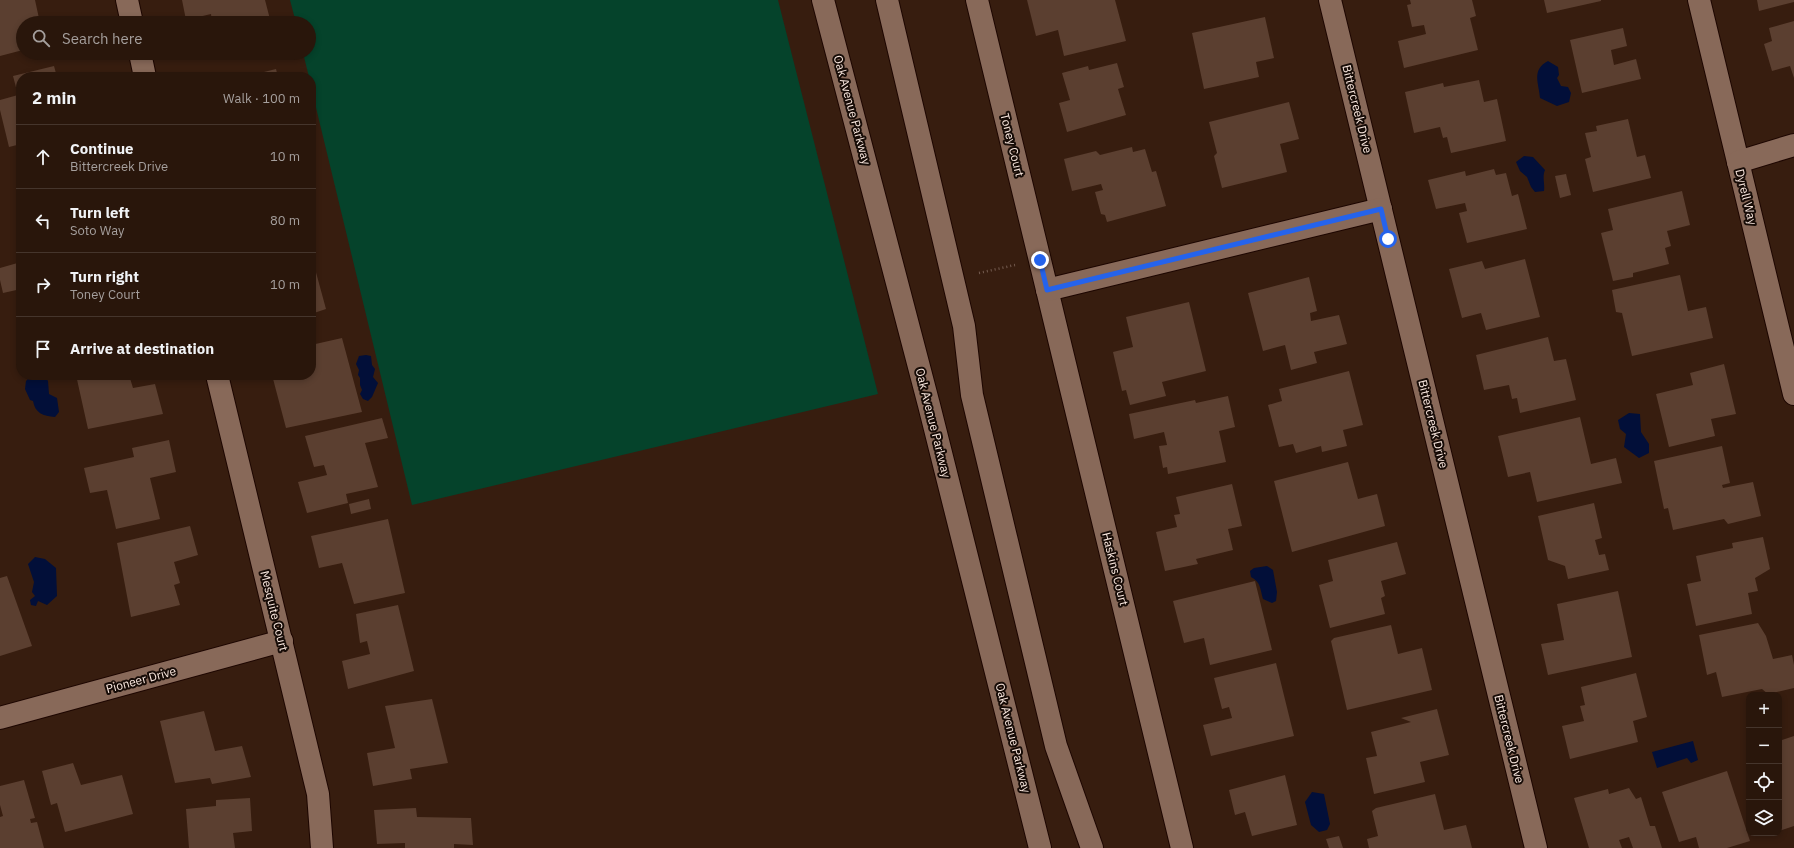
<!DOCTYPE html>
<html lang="en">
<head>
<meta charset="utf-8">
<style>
	:root { --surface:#29160b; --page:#352319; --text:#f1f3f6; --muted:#a59f9d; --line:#45352c }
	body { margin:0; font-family:"IBM Plex Sans",sans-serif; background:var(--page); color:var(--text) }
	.controls { position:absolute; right:12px; bottom:12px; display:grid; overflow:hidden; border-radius:8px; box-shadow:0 2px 6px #0003 }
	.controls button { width:36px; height:36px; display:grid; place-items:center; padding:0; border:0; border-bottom:1px solid var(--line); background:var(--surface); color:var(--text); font:20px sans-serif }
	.stop { position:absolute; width:12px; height:12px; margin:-9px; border:3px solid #2563eb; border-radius:50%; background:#fff }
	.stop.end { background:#2563eb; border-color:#fff; box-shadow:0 1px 4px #0008 }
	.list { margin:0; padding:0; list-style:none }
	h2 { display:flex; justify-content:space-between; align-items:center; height:52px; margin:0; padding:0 16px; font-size:17px }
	h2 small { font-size:13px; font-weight:400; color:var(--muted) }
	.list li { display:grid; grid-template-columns:26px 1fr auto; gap:12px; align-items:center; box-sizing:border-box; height:64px; padding:0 16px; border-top:1px solid var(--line) }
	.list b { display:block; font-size:15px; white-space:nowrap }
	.list p { margin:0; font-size:13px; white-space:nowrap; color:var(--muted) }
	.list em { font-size:13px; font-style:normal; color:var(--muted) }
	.icon { flex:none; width:22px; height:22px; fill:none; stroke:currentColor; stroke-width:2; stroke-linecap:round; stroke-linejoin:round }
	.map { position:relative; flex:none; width:1794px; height:848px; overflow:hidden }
	.search { position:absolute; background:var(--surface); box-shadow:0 2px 6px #0003; left:16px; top:16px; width:300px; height:44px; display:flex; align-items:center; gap:10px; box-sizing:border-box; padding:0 14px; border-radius:22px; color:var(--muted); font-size:15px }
	.panel { position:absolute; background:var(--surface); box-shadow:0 2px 6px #0003; left:16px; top:72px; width:300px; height:308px; border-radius:16px }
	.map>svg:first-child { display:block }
</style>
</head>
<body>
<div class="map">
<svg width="1794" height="848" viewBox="0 0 1794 848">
	<rect width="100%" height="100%" fill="#371d0f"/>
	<polygon fill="#05432b" points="290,0 778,0 878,394 412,505 311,87 311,77 309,77 303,53 309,53 309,23 296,23"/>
	<g fill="#020f39">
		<path d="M1548,61L1558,67L1559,75L1557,78L1561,86L1568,87L1571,93L1569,102L1557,106L1540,98C1539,83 1531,70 1548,61Z"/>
		<path d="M1524,156L1533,157L1545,170C1542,177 1545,183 1544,191L1535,192L1531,187L1527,177L1520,171L1516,162Z"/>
		<polygon points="366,355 371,356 372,365 375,369 373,377 378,383 372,397 368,401 363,399 360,394 362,390 360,385 360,378 358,375 359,370 356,364 359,356"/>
		<path d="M36,375L41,378H46L48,381L49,394L57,398L59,412L55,417C43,416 35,413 33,401L30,400L25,389L26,381L30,377Z"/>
		<polygon points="1629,413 1640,414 1641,432 1649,444 1649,453 1639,458 1624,447 1626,434 1620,429 1618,420"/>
		<polygon points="35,557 45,559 56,568 57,596 47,605 38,601 36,606 31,605 30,600 35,596 32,592 34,582 28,564"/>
		<path d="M1267,566L1273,570L1277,592L1276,601L1272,603L1263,599C1260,589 1261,582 1251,577L1250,571L1254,568Z"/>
		<polygon points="1693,741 1698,760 1691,763 1687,758 1657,768 1652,752"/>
		<polygon points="1312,792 1324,794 1330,824 1327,830 1319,832 1311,825 1305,802"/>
	</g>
	<g fill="#5b3f30">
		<polygon points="0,0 35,0 40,23 23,23 23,50 0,56"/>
		<polygon points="182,0 265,0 271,23 212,23 211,14 186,20"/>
		<polygon points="1027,0 1115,0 1126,41 1064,56 1058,30 1036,36"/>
		<polygon points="1410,0 1472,0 1476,16 1470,18 1478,50 1404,68 1398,41 1426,34 1424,25 1412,27 1407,5 1411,4"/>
		<polygon points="1544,0 1601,0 1601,1 1547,13"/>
		<polygon points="1757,0 1794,0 1794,2 1759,11"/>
		<polygon points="1265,17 1274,58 1256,62 1259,77 1204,89 1192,33"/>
		<polygon points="1794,21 1794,78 1790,66 1772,71 1764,44 1772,41 1769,28"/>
		<polygon points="1623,28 1627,46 1611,50 1614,65 1636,59 1641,79 1582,93 1570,40"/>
		<polygon points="1117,63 1124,87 1118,89 1126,115 1067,132 1059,103 1070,100 1062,73 1088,66 1089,70"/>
		<polygon points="54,66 57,77 21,77 21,144 9,147 0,110 0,100 18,95 13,76"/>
		<polygon points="276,69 278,77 248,77 248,76"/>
		<polygon points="1479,80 1484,102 1497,99 1506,141 1451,153 1447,137 1443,138 1440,127 1414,133 1405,92 1443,83 1444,87"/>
		<polygon points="1289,102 1299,139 1280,144 1287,172 1222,188 1214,156 1217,153 1209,122"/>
		<polygon points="1628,119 1637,157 1645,155 1651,178 1593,192 1585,159 1591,157 1585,133 1597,131 1596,126"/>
		<polygon points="1132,147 1133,152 1145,149 1152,172 1156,171 1166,206 1107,222 1105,215 1101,214 1095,192 1103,190 1101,184 1072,191 1064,159 1096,151 1100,155"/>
		<polygon points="1494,169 1496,175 1506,173 1512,196 1518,194 1527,229 1467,243 1459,213 1467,211 1465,203 1436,209 1428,180 1465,171 1466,176"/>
		<polygon points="1566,174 1571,195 1560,198 1555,176"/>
		<polygon points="1682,191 1690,225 1667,231 1671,246 1665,248 1669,264 1633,273 1633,277 1613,281 1601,233 1613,230 1608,209"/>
		<polygon points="311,254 326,309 311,314"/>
		<polygon points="1525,259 1540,317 1486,330 1481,313 1462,318 1449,269 1482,261 1485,269"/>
		<polygon points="21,262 21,289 3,293 0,280 0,268"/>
		<polygon points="1680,275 1688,311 1706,307 1713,338 1632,356 1622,313 1616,312 1612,290"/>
		<polygon points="1309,277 1317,311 1310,313 1311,321 1339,315 1347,344 1314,352 1317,363 1291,370 1285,345 1263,351 1248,293"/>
		<polygon points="1189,302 1206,371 1162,382 1166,396 1130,405 1126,390 1122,391 1113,352 1133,347 1126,317"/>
		<polygon points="1548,337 1554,361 1566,359 1576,400 1520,413 1517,398 1512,399 1509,385 1484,390 1476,355"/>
		<polygon points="342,338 362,412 286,428 272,375 311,375 311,345"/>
		<polygon points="1724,364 1736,414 1711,419 1715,436 1669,447 1656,394 1693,385 1690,373"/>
		<polygon points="1349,371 1363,425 1343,430 1347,446 1322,452 1321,446 1296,453 1293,444 1279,447 1268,405 1282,401 1279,389"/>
		<polygon points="76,375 129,375 133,388 155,384 163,414 88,429"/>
		<polygon points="1228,396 1235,427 1219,431 1226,462 1168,474 1167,467 1163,468 1159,446 1167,445 1164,432 1134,439 1129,414 1195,400 1196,403"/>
		<polygon points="1580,417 1591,464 1616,458 1622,483 1537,502 1530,472 1508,477 1498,436"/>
		<polygon points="382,418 388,438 365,443 378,487 346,494 348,503 307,513 298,482 327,475 324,465 314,467 305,436"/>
		<polygon points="169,440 176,472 150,478 160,519 116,529 107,490 90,493 84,468 134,457 132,448"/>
		<polygon points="1722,446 1730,483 1722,485 1723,488 1753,482 1761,516 1728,524 1724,519 1673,530 1668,508 1664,509 1654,461"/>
		<polygon points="1348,462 1358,499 1377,494 1385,526 1292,552 1274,481"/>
		<polygon points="1232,484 1242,526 1228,529 1233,550 1196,559 1198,564 1165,571 1156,532 1177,527 1174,515 1180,514 1176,497"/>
		<polygon points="369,499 371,509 351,514 349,504"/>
		<polygon points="1594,503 1602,538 1595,540 1599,555 1605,554 1609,570 1568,579 1565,566 1548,560 1538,516"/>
		<polygon points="388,519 405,593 354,604 342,563 319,568 311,536"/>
		<polygon points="190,526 198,555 174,562 180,583 174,585 180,605 131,617 117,543"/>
		<polygon points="1763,537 1770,569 1755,578 1758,591 1748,593 1752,614 1696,626 1687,584 1701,581 1696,556 1733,548 1732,543"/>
		<polygon points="1397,542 1406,574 1381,581 1385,596 1381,598 1385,614 1330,628 1319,585 1333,581 1328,560"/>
		<polygon points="7,576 32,646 0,656 0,578"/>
		<polygon points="1255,581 1272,650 1210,665 1204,638 1184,643 1173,601"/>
		<polygon points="1618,591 1632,657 1548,675 1541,644 1564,640 1557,604"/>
		<polygon points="398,605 414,671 348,689 342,661 370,654 367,641 360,643 356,614"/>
		<polygon points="1758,623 1766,636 1773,659 1792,655 1794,665 1794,688 1768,694 1762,689 1722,697 1716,672 1707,675 1699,635"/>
		<polygon points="1391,625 1398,654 1422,648 1432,690 1347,710 1331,641 1334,638"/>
		<polygon points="1276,663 1294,736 1211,756 1203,725 1232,718 1229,707 1222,709 1214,678"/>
		<polygon points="1636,673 1647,717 1633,721 1638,742 1570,759 1562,726 1584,721 1580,706 1585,705 1581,687"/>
		<polygon points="432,699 448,763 410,769 412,779 373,786 367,753 395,748 385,706"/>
		<polygon points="1437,709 1449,755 1420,762 1425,782 1374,794 1366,758 1377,756 1371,732 1411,722 1401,718"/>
		<polygon points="204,711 215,751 242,746 251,777 212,784 210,778 175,783 160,721"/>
		<polygon points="1794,736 1794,826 1779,831 1779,741"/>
		<polygon points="73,763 81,785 122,775 133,814 65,832 57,803 51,805 42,771"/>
		<polygon points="1727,771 1750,841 1727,848 1699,848 1696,837 1679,842 1662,792"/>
		<polygon points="1285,775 1297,825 1252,836 1245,812 1235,815 1229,790"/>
		<polygon points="24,780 35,818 30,819 31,823 37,822 44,848 0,848 0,817 3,816 0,805 0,786"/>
		<polygon points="1629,788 1636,799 1641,797 1650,826 1655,826 1662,848 1633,848 1629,837 1619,840 1622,848 1589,848 1574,798 1608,789 1609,794"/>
		<polygon points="1435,794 1444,830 1466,825 1472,848 1369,848 1367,839 1378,836 1372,811 1376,808"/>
		<polygon points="250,798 252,831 233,833 235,848 189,848 186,809 216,806 216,800"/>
		<polygon points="416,808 417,817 471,818 473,845 454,844 454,848 405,848 405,843 377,844 374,810"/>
		<polygon points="1339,836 1343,848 1329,848 1326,839"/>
	</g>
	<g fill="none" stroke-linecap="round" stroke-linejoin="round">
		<defs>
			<g id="minor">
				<polyline points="127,0 132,23"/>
				<polyline points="977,0 1182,848"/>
				<polyline points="1330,0 1536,848"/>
				<polyline points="1699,0 1794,394"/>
				<polyline points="140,53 145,77"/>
				<polyline points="1738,162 1794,145"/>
				<polyline points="1047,290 1381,209"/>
				<polyline points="217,375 318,794 322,848"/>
				<polyline points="0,718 282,641"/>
			</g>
			<g id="tertiary">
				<polyline points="823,0 929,405 1040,848"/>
				<polyline points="887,0 964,326 972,395 1056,746 1092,848"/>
			</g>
		</defs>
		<use href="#minor" stroke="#1d0600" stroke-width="24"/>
		<use href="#tertiary" stroke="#1d0600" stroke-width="24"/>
		<polyline stroke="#755d51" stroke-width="2.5" stroke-dasharray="1 3" stroke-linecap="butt" points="979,273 1015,265"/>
		<use href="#minor" stroke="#886959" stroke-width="22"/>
		<use href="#tertiary" stroke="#886959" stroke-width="22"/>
	</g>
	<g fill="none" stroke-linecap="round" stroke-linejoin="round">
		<polyline stroke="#2563eb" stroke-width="5" points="1040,260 1047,290 1381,209 1388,239"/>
	</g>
	<g text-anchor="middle" stroke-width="4" stroke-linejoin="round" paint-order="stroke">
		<g font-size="12" fill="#fbe9e0" stroke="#160b06">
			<text transform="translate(1357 109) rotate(76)" y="4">Bittercreek Drive</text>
			<text transform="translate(852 110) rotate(75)" y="4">Oak Avenue Parkway</text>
			<text transform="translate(1012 145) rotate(76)" y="4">Toney Court</text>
			<text transform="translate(1746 197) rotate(76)" y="4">Dyrell Way</text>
			<text transform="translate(933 423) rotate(76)" y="4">Oak Avenue Parkway</text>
			<text transform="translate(1433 424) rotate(76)" y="4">Bittercreek Drive</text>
			<text transform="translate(1115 569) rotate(76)" y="4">Haskins Court</text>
			<text transform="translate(274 611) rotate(76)" y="4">Mesquite Court</text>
			<text transform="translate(141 680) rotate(-15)" y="4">Pioneer Drive</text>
			<text transform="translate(1013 738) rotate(76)" y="4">Oak Avenue Parkway</text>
			<text transform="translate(1509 739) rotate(76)" y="4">Bittercreek Drive</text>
		</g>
	</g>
</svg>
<div class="controls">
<button>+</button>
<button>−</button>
<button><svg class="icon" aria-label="locate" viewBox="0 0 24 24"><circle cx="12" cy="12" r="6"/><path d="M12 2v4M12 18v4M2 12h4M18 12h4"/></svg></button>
<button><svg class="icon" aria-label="layers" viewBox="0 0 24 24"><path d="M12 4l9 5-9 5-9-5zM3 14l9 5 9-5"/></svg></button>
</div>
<div class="stop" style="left:1388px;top:239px"></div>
<div class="stop end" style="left:1040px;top:260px"></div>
<div class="search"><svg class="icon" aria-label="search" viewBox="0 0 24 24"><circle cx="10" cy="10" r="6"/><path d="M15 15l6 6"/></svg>Search here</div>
<section class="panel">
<h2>2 min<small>Walk · 100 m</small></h2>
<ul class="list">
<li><svg class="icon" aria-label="ahead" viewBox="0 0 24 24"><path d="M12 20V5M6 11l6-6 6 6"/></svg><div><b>Continue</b><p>Bittercreek Drive</p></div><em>10 m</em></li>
<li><svg class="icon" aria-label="left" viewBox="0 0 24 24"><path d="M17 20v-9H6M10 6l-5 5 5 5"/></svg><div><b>Turn left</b><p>Soto Way</p></div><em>80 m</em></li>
<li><svg class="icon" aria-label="right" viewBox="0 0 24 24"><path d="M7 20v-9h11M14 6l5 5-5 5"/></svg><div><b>Turn right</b><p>Toney Court</p></div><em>10 m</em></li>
<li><svg class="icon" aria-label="arrive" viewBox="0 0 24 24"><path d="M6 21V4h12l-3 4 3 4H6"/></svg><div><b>Arrive at destination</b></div></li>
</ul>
</section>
</div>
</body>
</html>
